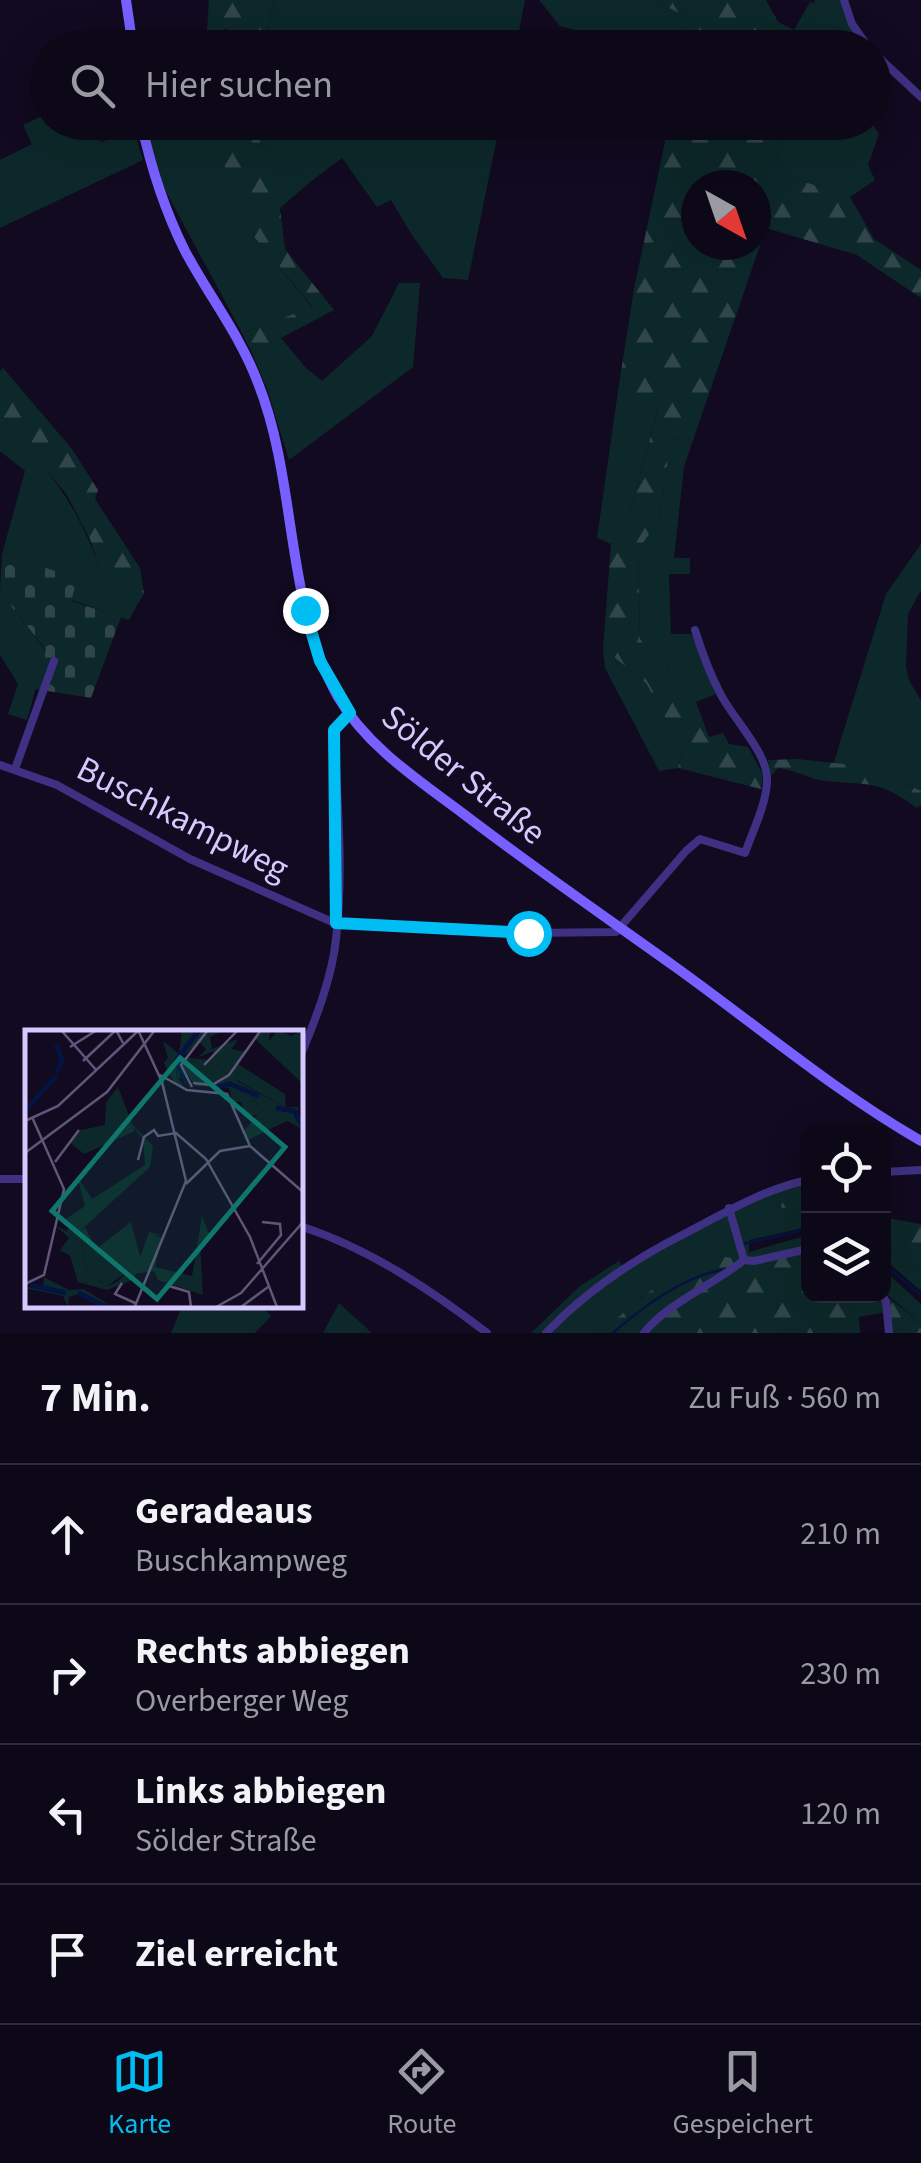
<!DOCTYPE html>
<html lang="de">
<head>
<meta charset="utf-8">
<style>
	:root { --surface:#0d0818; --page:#1b1625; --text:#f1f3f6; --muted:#9a9aa2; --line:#2d2937; --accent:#00bef4 }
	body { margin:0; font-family:"Source Sans 3",sans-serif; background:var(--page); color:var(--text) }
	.controls { position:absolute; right:30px; bottom:30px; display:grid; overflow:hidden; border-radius:20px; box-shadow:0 10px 40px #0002 }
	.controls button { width:90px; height:90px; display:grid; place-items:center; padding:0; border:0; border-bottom:2px solid var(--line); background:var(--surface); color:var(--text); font:50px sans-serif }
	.compass { position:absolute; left:681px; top:170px; width:90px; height:90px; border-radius:50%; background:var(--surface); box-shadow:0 10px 40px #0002; rotate:140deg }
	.stop { position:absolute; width:30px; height:30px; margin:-22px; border:8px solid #00bef4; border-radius:50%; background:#fff }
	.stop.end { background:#00bef4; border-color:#fff; box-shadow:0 2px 10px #0008 }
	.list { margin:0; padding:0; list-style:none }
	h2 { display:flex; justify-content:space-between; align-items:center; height:130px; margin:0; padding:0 40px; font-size:42px }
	h2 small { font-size:32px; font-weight:400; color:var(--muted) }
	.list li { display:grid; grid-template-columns:65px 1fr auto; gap:30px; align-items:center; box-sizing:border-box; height:140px; padding:0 40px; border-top:2px solid var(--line) }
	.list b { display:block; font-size:38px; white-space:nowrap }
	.list p { margin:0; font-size:32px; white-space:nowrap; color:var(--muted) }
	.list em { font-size:32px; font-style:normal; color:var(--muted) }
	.icon { flex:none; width:55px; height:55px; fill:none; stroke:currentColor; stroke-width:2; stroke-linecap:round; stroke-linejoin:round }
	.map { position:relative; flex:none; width:921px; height:1333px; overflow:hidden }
	.search { position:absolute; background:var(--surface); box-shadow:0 10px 40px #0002; left:30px; right:30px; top:30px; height:110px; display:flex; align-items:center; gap:25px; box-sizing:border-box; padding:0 35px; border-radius:55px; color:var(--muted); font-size:38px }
	.sheet { height:690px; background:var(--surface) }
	nav { display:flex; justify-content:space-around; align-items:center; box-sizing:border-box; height:140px; border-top:2px solid var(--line); background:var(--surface); font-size:28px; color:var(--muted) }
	nav a { display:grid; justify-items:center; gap:5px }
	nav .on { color:var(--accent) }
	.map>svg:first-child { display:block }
</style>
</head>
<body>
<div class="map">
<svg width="921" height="1333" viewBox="0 0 921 1333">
	<defs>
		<pattern id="forest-firs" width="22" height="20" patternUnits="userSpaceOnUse" patternTransform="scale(2.5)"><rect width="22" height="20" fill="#0d282a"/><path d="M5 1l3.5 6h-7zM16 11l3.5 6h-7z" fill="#30464a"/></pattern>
		<pattern id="cemetery-stones" width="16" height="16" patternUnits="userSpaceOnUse" patternTransform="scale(2.5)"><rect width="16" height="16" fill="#0d282a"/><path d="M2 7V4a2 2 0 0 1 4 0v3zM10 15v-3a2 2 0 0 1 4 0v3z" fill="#30464a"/></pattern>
	</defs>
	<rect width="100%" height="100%" fill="#110a20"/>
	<g fill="#0d282a">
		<polygon points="274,0 525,0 516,47 264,48"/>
		<polygon points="539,0 654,0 690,19 684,47 639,47 560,26"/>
		<polygon points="815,0 841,0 865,48 804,48"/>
		<polygon points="47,114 48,122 91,123 101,142 134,131 143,160 0,228 0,160 32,144 23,125"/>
		<polygon points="146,123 249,123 251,130 213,136 255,238 313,308 242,333 156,173"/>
		<polygon points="256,123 500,123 468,280 443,278 412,235 391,200 377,207 342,158 310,182 302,174 277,169 260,142"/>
		<polygon points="785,123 871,123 879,134 868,165 875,180 850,197 772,171"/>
		<polygon points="399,283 420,283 413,367 289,460 267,389 252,353 281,338 306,368 322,381 372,336"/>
		<polygon points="618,391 659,404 628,520 611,544 597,538"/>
		<path d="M0,413C46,469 78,502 101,573L121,585L128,598L137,605L129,620L71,600L78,578L2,554L25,471L0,451Z"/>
		<polygon points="671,438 693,440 684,467 674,558 690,558 690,574 669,574 671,634 692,634 716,694 696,702 640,639 638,550 659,520"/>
		<polygon points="921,544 921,590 908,614 906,666 909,680 921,701 921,791 870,767 833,765 886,594"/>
		<polygon points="0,592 46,651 27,720 8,714 18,684 0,655"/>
		<polygon points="603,648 646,683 683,750 678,768 659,771 605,668"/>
		<polygon points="774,1193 782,1208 808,1211 808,1227 749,1240 749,1252 808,1235 808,1248 754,1260 744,1259 733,1209"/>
		<polygon points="728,1210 742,1259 704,1264 676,1281 669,1279 656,1291 642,1296 622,1318 593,1333 547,1333 591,1291"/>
		<polygon points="884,1242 921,1272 921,1291 884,1259"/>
		<polygon points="619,1261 622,1266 544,1333 531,1333 580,1286"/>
		<polygon points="884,1270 921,1304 921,1323 884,1292"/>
		<polygon points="339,1303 372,1333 323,1333"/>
		<polygon points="182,1306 261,1306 271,1316 255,1333 171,1333"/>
	</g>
	<g fill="url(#forest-firs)" fill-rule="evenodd">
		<polygon points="209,0 274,0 264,47 233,47 233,31 224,29 222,47 206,47"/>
		<polygon points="654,0 766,0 778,22 794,30 810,2 815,4 804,47 684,48 690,19"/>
		<polygon points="249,123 256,123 260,142 277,169 302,174 310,182 280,208 285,249 334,310 252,353 242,333 313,307 255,238 212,136 250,130"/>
		<path d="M669,123H785L772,171L850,197L874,239L921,270V298L857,255L766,228L693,440L671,438L659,520L638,550L640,639L696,702L709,737L723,733L729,744L748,747L763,774L761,789L678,768L683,750L646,683L603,648L611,544L628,520L659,405L618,391L634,289ZM696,185H756V245H696Z"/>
		<polygon points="3,368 72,449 98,490 95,499 140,568 144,594 137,605 128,598 121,585 101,573 90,539 67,495 0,413 0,371"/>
		<path d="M798,759L870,767L921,791V805L917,808C879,780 869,785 826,781C810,779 795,770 778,768L771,776L768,760Z"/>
		<polygon points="808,1184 808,1211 782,1208 774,1193"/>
		<polygon points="884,1213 892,1219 921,1224 921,1272 884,1242"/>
		<path d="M808,1250V1296H879L887,1312L859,1317L860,1333H593C613,1323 625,1312 641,1298C649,1291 660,1287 669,1279L676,1281L704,1264L725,1257L742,1259Z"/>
		<polygon points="889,1298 921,1323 921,1333 890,1333"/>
	</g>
	<polygon fill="url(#cemetery-stones)" points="2,554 78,578 71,601 121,617 91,698 35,689 46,650 0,592"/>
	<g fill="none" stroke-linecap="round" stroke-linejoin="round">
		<g stroke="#04133f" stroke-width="2.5">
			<polyline points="743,1244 808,1229"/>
			<polyline points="884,1264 921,1295"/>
			<path d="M613,1333C643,1306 685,1276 725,1269"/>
		</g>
		<g stroke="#3e3183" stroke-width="8">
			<polyline points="844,0 852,24 869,48"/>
			<polyline points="874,53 921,97"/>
			<path d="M0,765L57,785L190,859L330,921L353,925L528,933L616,932L686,851L700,839L745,853C753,830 768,801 767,777C766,752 733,718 721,695C710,674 702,653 695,630"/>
			<polyline points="15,769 54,661"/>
			<path d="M300,1057C315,1021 332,978 336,939C344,870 337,798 334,730L349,713"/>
			<polyline points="884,1172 921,1170"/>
			<polyline points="0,1179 28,1179"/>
			<polyline points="729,1208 744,1260 754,1261 808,1249"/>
			<path d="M300,1226C368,1248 430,1289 487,1333"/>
			<polyline points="882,1296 886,1301 889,1333"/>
			<path d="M546,1333C586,1291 631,1261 682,1235C725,1213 761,1190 808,1180"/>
			<path d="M644,1333C665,1305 713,1285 744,1260"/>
		</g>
		<g stroke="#7760ff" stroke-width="10">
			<polyline points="126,0 133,48"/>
			<path d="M141,122C151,168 164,209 185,251C209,296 240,335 258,383C298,484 284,601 338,697C367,747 420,781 465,815C533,867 604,916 674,966C755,1024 834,1091 921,1141"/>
		</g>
	</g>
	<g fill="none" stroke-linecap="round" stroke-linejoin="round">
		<polyline stroke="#00bef4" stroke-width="12" points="305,610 320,661 350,713 334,730 336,923 528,933"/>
	</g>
	<g text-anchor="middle" stroke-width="10" stroke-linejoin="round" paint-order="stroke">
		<g font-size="35" fill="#d6c9ff" stroke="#110a20">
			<text transform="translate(464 774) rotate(39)" y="12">Sölder Straße</text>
			<text transform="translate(183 818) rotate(27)" y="12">Buschkampweg</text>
		</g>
	</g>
	<g transform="translate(25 1030)">
		<rect width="278" height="278" fill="#110a20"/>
		<path d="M177,0H200L185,7L187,19L213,9L207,19L220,22L213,34L260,64L261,78L203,45L184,30L189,21L174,27L181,19L174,12L157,27ZM236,0L245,2L244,11L253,0L266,6L277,1V53L230,9ZM93,57L110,101L59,124L44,112L56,100L80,95L81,72ZM206,57L221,60L239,82H268V88L223,110L218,102L232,85L219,87L216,72H206ZM177,186L185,206L175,213L178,265L133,250L129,241L109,244L114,234L82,256L62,243L55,201L60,197L71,219L106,192L116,230L120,233L126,204L137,208L130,237L167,246Z" fill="#0d282a"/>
		<path d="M157,0H177L157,27L184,30L203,45L213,34L212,51L259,77H274L270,88L277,99L260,90L268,82H239L220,59L206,58L205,68L204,58L170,56L153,29L155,49L167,54L153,48L150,33L152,48L159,56L150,54L139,33L143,28L138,11L154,24ZM102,89L128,116L125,137L55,201L62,243L82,256L90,253L113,234L124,202L137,205H126L121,233L116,231L108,250L82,260L53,252L45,226L35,220L44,208L31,196L42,201L45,192L39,190L60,176L52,146L67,169L120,135L118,109ZM19,247L44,260L59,259L87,277L57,263L44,267L43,277L38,266L0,258L18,255Z" fill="#0d282a"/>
		<path fill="none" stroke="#04133f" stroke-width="5" d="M31,14L37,30L32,42M162,53L151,31L174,0M189,58L205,54L234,66M251,78L269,81L278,96M0,81L32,45M5,255L41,263M53,263L81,277"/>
		<path fill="none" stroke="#605679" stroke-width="2.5" d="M36,0L72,41M45,17L72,0M58,31L91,0L98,13M179,35L213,0M135,45L162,60L202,64L225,116L278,162M168,53L187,55L204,45L236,0M167,57L156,35L183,0M0,91L33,76L113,1M0,123L82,62L130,0M113,130L119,107L129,100L133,106L151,103L181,129L225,207L252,277M30,132L54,100M161,154L195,121L225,116M232,234L256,205L255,194L237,192M97,253L90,264L110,273M0,254L19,245L39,159L7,87M144,256L164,262L166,277M110,276L161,151L137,52L113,0M105,277H164M191,277L216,263L278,192M216,277L243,257"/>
		<path fill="#0f766e" fill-opacity="0.15" stroke="#0f766e" stroke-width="5" d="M155,28L260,117L132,269L27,181Z"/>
		<rect width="278" height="278" fill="none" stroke="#d6c9ff" stroke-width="5"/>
	</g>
</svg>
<div class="controls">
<button><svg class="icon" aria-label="locate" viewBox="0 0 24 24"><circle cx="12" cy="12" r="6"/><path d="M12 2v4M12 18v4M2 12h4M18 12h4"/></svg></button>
<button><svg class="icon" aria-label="layers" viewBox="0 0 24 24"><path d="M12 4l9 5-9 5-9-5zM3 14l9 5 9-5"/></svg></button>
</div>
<svg class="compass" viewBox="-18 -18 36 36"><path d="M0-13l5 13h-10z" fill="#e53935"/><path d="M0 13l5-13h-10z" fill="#9a9aa2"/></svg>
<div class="stop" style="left:528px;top:933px"></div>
<div class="stop end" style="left:305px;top:610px"></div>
<div class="search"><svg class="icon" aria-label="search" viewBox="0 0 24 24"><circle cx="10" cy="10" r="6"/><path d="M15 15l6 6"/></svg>Hier suchen</div>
</div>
<section class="sheet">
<h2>7 Min.<small>Zu Fuß · 560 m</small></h2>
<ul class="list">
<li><svg class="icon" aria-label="ahead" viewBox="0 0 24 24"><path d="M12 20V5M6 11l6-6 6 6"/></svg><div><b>Geradeaus</b><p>Buschkampweg</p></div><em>210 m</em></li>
<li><svg class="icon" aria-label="right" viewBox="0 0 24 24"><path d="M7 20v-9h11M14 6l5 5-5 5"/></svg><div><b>Rechts abbiegen</b><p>Overberger Weg</p></div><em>230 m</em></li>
<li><svg class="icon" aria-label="left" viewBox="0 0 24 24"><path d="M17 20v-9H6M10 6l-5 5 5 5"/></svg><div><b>Links abbiegen</b><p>Sölder Straße</p></div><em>120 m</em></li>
<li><svg class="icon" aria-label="arrive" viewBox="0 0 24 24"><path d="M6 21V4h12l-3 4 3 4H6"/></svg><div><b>Ziel erreicht</b></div></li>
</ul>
</section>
<nav>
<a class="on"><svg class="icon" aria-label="map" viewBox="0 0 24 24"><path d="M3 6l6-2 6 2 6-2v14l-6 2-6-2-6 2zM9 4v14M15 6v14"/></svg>Karte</a>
<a><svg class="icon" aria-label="directions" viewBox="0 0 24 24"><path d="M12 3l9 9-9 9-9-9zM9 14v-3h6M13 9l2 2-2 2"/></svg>Route</a>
<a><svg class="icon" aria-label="saved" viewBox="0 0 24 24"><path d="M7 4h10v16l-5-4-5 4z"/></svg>Gespeichert</a>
</nav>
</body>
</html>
